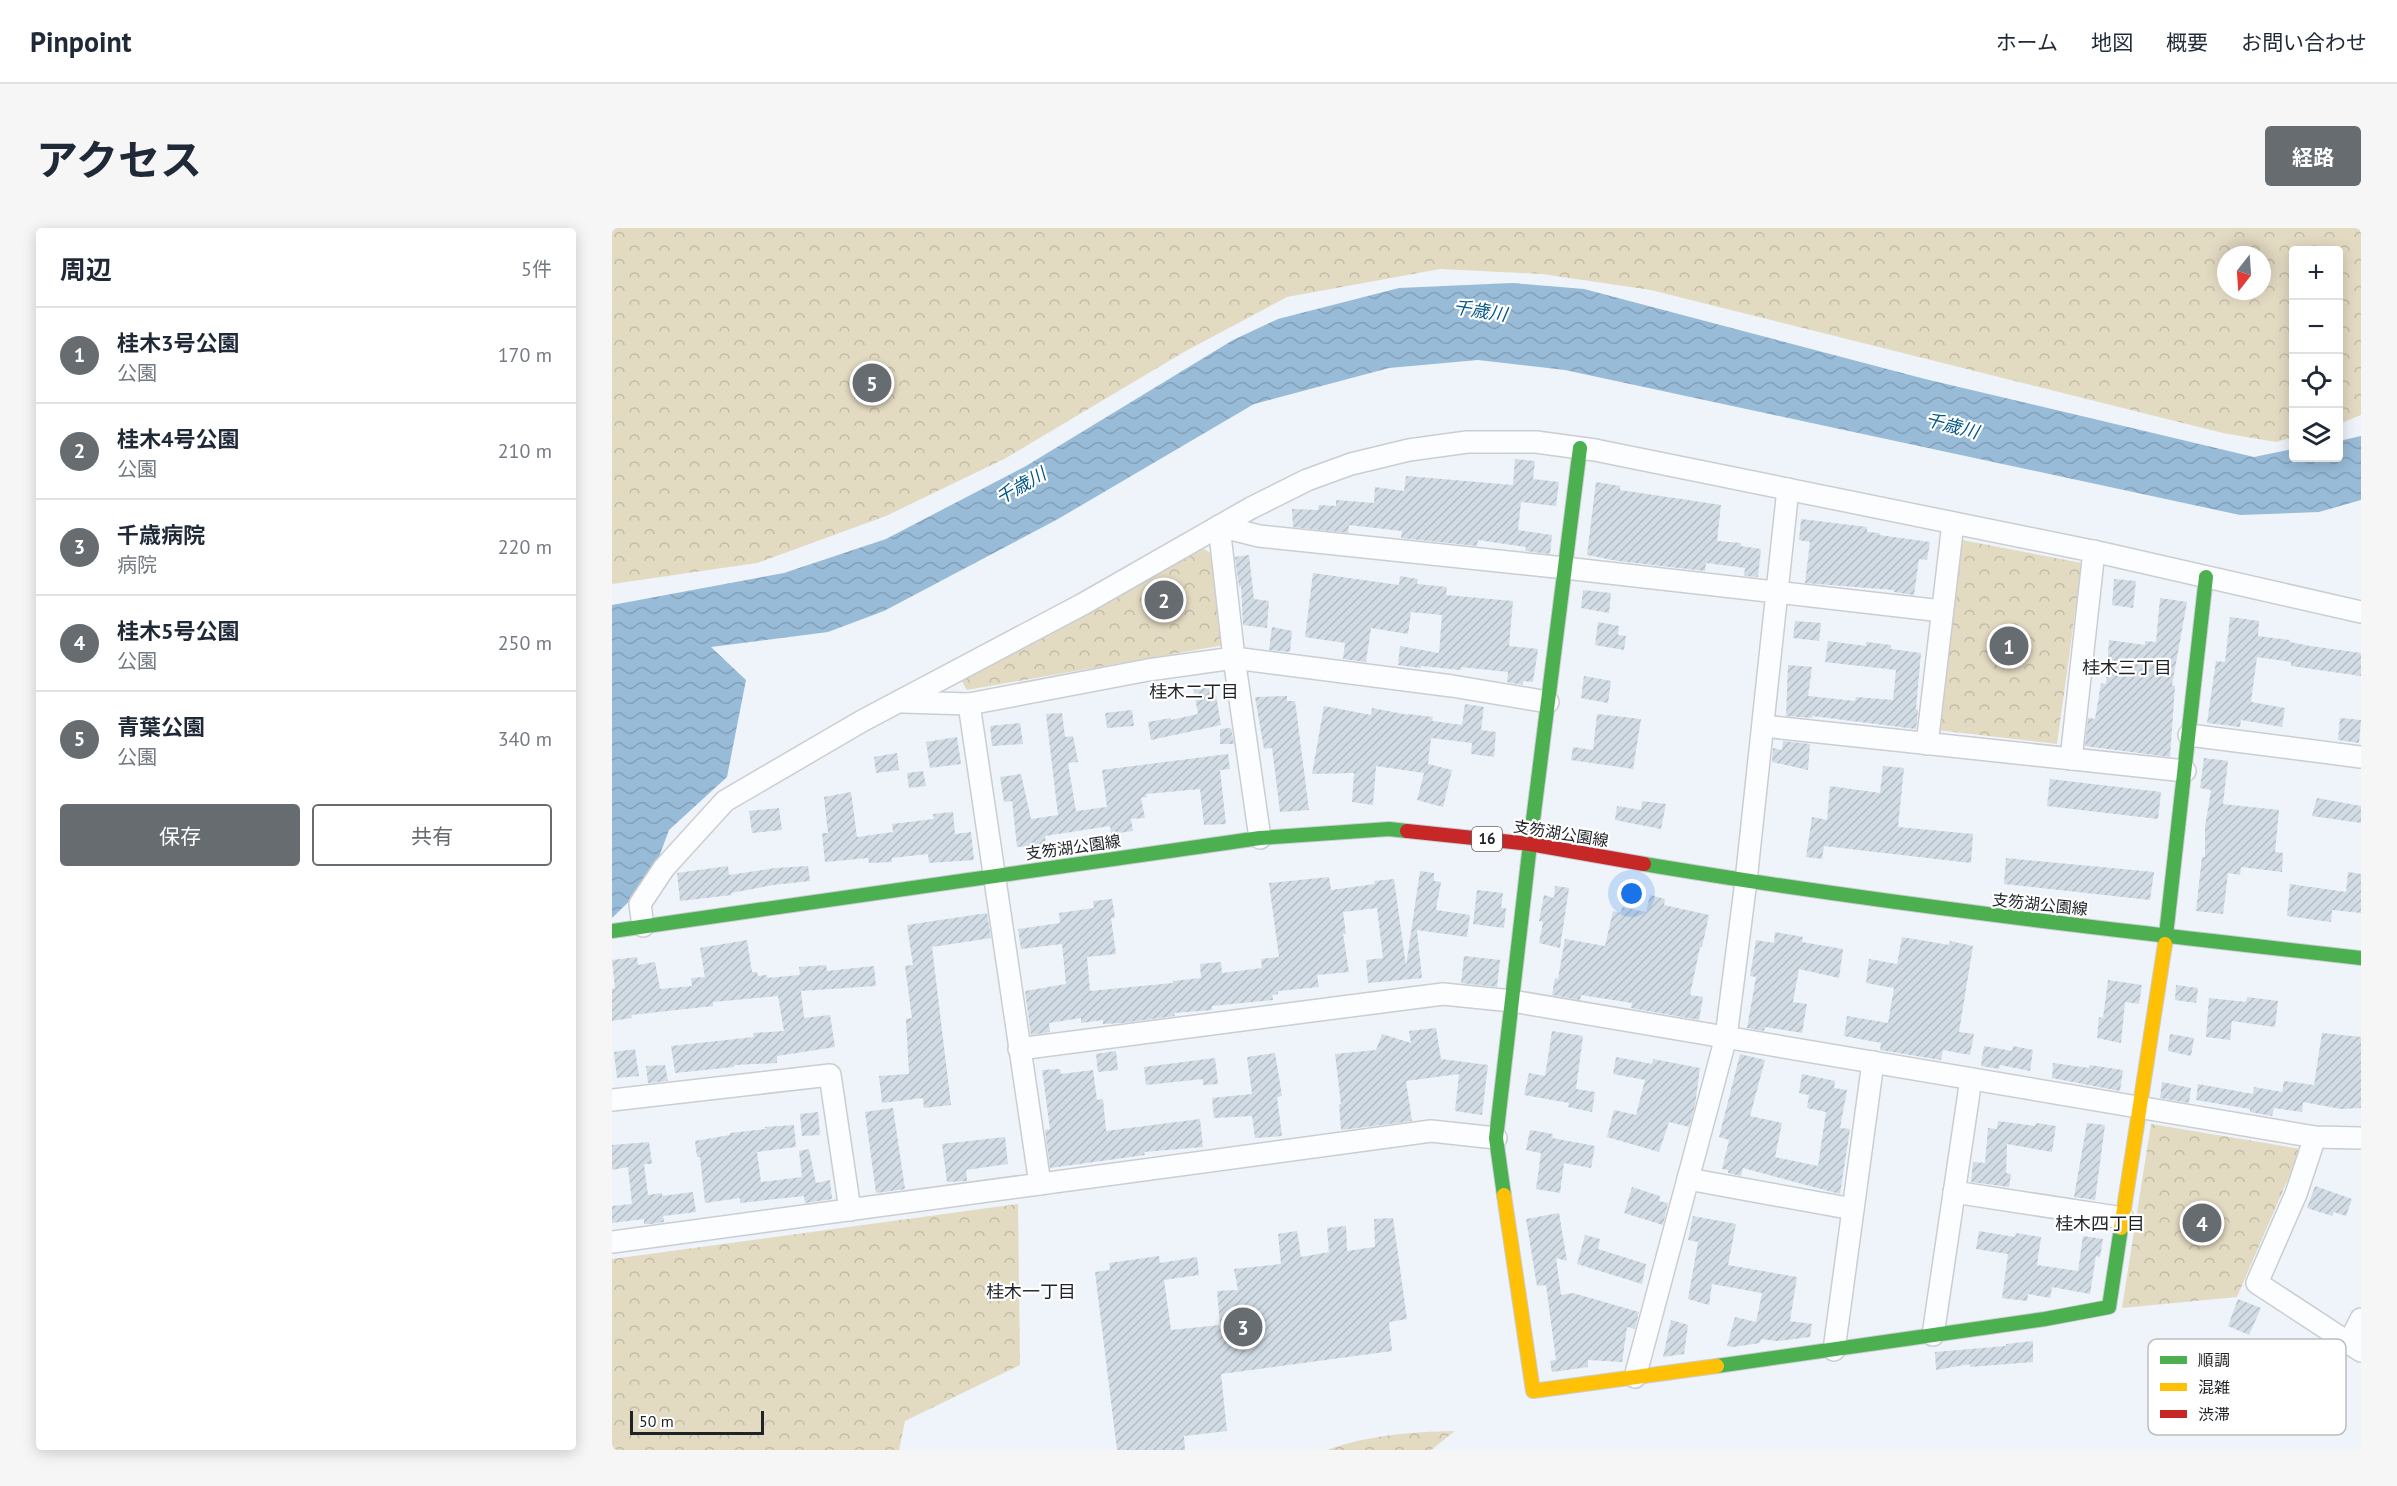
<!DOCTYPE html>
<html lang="ja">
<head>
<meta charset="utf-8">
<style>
	:root { --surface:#fff; --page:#f6f6f7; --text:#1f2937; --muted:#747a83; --line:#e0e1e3; --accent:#676c71 }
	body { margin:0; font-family:"PT Sans","Noto Sans JP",sans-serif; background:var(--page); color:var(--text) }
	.controls { position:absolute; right:18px; top:18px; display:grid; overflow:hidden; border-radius:6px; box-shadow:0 3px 15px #0003 }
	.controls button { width:54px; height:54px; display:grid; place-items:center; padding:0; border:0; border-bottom:2px solid var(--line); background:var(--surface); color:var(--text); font:30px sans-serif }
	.compass { position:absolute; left:1605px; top:18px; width:54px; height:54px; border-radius:50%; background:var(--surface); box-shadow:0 3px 15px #0003; rotate:197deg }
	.scale { position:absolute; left:18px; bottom:15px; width:134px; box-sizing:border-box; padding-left:6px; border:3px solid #1f2327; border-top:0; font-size:16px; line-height:21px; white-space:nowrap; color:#1f2327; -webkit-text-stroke:4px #fff; paint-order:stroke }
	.you { position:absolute; left:1020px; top:666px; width:21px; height:21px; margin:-15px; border:4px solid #fff; border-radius:50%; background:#1a73e8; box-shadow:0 0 0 9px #1a73e833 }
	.badge { display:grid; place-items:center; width:39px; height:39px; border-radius:50%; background:var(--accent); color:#fff; font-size:20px; font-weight:700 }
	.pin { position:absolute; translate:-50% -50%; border:3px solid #fff; box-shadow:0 2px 6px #0006 }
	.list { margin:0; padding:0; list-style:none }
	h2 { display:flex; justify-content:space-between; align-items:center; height:78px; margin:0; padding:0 24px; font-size:26px }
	h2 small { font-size:20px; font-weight:400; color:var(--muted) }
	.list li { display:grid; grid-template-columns:39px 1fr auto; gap:18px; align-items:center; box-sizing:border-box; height:96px; padding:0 24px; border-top:2px solid var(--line) }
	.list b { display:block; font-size:22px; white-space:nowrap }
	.list p { margin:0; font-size:20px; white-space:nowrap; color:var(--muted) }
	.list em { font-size:20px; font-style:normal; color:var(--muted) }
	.actions { display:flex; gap:12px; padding:18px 24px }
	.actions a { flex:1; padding:14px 0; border:2px solid var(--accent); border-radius:6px; text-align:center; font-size:21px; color:var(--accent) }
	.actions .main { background:var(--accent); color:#fff }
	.icon { flex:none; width:33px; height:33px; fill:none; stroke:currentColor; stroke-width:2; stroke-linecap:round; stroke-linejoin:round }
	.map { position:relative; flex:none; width:1749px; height:1222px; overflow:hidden; border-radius:6px }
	header { display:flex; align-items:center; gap:36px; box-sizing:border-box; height:84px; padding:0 30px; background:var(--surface); border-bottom:2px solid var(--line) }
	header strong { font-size:28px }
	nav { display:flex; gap:33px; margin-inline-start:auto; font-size:21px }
	.intro { display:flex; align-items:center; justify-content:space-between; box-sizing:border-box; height:144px; padding:0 36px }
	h1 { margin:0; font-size:42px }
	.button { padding:15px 27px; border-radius:6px; background:var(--accent); color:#fff; font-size:21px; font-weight:700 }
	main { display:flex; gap:36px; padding:0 36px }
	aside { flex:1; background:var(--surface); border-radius:6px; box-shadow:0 3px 15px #0003 }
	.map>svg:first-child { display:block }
</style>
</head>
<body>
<header>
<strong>Pinpoint</strong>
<nav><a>ホーム</a><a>地図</a><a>概要</a><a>お問い合わせ</a></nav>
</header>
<div class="intro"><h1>アクセス</h1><a class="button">経路</a></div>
<main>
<aside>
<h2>周辺<small>5件</small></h2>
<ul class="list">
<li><span class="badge">1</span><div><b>桂木3号公園</b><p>公園</p></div><em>170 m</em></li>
<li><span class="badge">2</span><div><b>桂木4号公園</b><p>公園</p></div><em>210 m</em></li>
<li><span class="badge">3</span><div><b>千歳病院</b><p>病院</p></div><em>220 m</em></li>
<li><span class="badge">4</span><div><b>桂木5号公園</b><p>公園</p></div><em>250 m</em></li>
<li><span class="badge">5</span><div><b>青葉公園</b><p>公園</p></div><em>340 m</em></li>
</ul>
<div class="actions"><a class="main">保存</a><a>共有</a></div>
</aside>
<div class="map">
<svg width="1749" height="1222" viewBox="0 0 1749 1222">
	<defs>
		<pattern id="forest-crowns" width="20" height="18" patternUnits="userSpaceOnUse" patternTransform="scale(1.5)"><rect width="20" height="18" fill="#e3dac2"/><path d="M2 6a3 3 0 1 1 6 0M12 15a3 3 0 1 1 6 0" fill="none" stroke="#c2bba7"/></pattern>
		<pattern id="water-waves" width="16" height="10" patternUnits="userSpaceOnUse" patternTransform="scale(1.5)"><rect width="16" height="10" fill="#98bbd8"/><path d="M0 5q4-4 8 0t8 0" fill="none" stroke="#83a0b9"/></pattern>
		<pattern id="building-hatch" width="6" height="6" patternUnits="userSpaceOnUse" patternTransform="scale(1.5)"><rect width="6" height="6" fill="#d2dce5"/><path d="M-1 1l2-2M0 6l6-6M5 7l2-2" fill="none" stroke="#b4bcc4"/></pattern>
	</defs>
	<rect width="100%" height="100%" fill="#eef4fa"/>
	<g fill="url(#forest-crowns)" fill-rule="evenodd">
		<path d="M0,0H1749V187L1727,196L1726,22H1682L1681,209L1664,214L1611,205L1039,62L930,46L828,41L675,69L572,124L394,230L274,288L145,335L0,356ZM1614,27H1650V63H1614Z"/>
		<polygon points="1350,312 1470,335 1445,516 1325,502"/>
		<polygon points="592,321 600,326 612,417 355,462 349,452"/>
		<polygon points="1539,896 1689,921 1625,1069 1510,1080"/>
		<polygon points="406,976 408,1137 293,1193 287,1222 0,1222 0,1031"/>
		<path d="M843,1203L819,1222H715C756,1207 800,1204 843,1203Z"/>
	</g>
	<polygon fill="url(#water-waves)" points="900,55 972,61 1313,151 1642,229 1681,221 1682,230 1726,230 1727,213 1749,208 1749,272 1707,284 1628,287 953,142 866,132 777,140 642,176 446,291 272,383 216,404 99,419 134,452 115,549 57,602 38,653 0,690 0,377 172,345 274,311 414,238 621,112 666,91 787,60"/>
	<g fill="url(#building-hatch)">
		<polygon points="903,231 923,233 921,251 947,254 944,278 909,274 906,302 940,307 938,326 913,323 914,319 866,312 865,318 789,310 790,303 737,297 736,305 681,299 680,281 706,282 707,277 724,278 724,272 762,275 763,259 792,263 794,248 901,257"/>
		<polygon points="984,254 1008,258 1008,262 1109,277 1105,313 1129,315 1129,318 1149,321 1146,349 1132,348 1133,340 1094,335 1093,343 1006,333 975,327"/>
		<polygon points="1189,291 1255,299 1255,304 1268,305 1267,307 1318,314 1315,332 1307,331 1302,367 1282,364 1282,362 1193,355 1198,314 1187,312"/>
		<polygon points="637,327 642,371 657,373 655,400 631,397 629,358 627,359 623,329"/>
		<polygon points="701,345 787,357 788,348 806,351 805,356 835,359 834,367 901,373 897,418 926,421 921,454 911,453 911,457 895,454 896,444 849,439 849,442 809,438 809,440 786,437 788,418 827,425 830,387 799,384 796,406 759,400 754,434 731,431 733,415 693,409"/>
		<polygon points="1502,351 1524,353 1521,380 1500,377"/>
		<polygon points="971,362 999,365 997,385 969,380"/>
		<polygon points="1548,370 1575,374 1560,457 1563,458 1558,529 1473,518 1476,490 1483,491 1489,455 1494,456 1497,412 1533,417 1533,413 1544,414"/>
		<polygon points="1618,389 1647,393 1646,408 1678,412 1678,414 1698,418 1749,425 1749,448 1679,438 1679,434 1645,429 1639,474 1673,480 1670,499 1629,492 1628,499 1595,495 1604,433 1613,434"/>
		<polygon points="1183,393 1209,395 1207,413 1181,410"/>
		<polygon points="986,394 1007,398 1006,407 1014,408 1012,422 983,417"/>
		<polygon points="660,399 680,403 678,424 657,422"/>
		<polygon points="1216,413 1254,418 1254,414 1279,417 1279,421 1309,425 1304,481 1306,482 1304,501 1200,488 1200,490 1174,488 1176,437 1200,439 1196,468 1243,473 1244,469 1281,472 1284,442 1213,434"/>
		<polygon points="972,448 999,453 996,475 969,470"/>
		<polygon points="602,455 609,497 539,512 536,494 559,490 559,492 586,486 581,458"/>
		<polygon points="675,468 675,473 683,473 697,582 668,584 660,520 652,521 643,469"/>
		<polygon points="853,476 872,479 869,502 884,504 882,529 859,526 860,515 819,510 816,536 840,542 831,579 805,572 812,545 764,538 761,577 740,574 742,545 700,546 712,478 759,487 760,480 796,487 796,486 821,489 820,493 850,497"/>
		<polygon points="520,482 522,498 495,500 493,485"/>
		<polygon points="450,485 453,509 461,508 466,534 456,535 464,583 495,579 490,542 616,526 618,541 608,542 614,596 592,597 588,561 534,566 535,569 529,570 533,590 519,591 521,603 499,606 498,598 433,608 434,617 405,619 400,573 392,574 388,549 409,546 419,591 446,587 434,486"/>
		<polygon points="985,486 1029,491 1021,541 959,532 961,519 981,522"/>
		<polygon points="1728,490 1749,492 1747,515 1726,512"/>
		<polygon points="408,495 411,516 380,518 378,498"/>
		<polygon points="619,500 622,516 608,516 608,501"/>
		<polygon points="345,509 349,536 318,540 314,514"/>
		<polygon points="1171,513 1198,516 1196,542 1160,534 1161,520 1170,522"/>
		<polygon points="285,525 287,542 264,545 262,529"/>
		<polygon points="1592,530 1616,533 1611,576 1667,582 1663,624 1671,625 1670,644 1629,639 1628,647 1616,645 1611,686 1584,683 1590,629 1593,629 1593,599 1599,562 1588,560"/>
		<polygon points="1271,538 1292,540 1286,599 1361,606 1359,635 1212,618 1210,631 1194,629 1200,589 1215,592 1218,558 1268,565"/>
		<polygon points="311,543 314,558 297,560 295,545"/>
		<polygon points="1438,551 1549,564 1546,591 1435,578"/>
		<polygon points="239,564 245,609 281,604 280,596 322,591 321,586 341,584 343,606 359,604 362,632 317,635 316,626 280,630 280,634 257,635 256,630 213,634 210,605 216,605 212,569"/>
		<polygon points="1705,570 1749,578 1749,595 1700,588"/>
		<polygon points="1030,573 1054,576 1049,601 1003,592 1005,578 1029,582"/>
		<polygon points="167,580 170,602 140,605 137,583"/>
		<polygon points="1394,630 1542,644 1538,672 1392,656"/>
		<polygon points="116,638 117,647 163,640 196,638 198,653 161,657 119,665 120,667 68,673 65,645"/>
		<polygon points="808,643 822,645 822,653 829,654 824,682 858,687 855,709 805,702 810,750 756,755 754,732 771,730 765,680 731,684 734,706 731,706 737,744 705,747 707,759 666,763 666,766 660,767 661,772 600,778 600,782 562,785 563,788 510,795 491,796 491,792 469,795 469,790 437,795 438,804 419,807 413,763 454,756 450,716 409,721 406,701 448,695 447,685 482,680 481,673 500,671 503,690 499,690 504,726 475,729 478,763 561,755 561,753 589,750 588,736 609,734 610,745 650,740 649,731 667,729 657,655 717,649 719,662 763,656 762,653 782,651 794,738"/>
		<polygon points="1736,644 1749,646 1749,685 1720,682 1719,694 1675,688 1678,656 1734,664"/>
		<polygon points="943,658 957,660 948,720 927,715 931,694 927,693 932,667 942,670"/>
		<polygon points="865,662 891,665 889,680 894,680 892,700 861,696"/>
		<polygon points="1038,667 1053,671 1052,677 1097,687 1090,719 1088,719 1078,767 1091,769 1087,792 1019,780 1020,775 969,767 968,772 940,767 943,750 946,751 953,711 993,718 1001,683 1009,685 1010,679 1034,684"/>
		<polygon points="375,685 379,710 320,719 339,877 312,880 311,870 270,875 267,848 297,846 294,791 300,790 293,738 301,737 295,697"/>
		<polygon points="1163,704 1191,709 1190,714 1231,721 1227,750 1187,741 1181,774 1195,776 1190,805 1153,799 1152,803 1135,800 1144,749 1138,748 1144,712 1162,715"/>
		<polygon points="1290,709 1337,717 1338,713 1361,718 1347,804 1362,806 1358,827 1331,822 1329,832 1268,822 1269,815 1232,808 1235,788 1276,795 1282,760 1254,755 1257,731 1285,736"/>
		<polygon points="135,712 140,744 145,744 146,748 155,747 155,750 188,747 187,739 214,737 215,743 262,738 264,758 189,763 192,790 218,787 223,819 165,828 165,835 122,837 122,839 63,845 59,818 142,809 141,805 172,803 166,768 101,774 101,778 19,787 20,790 0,793 0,761 3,760 0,732 25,729 26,737 43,734 48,761 80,758 79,750 93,749 88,720"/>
		<polygon points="852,728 888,732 885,759 849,755"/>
		<polygon points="1496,752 1530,757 1527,776 1513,774 1509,815 1485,810 1487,789 1491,790"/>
		<polygon points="1564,757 1586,760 1584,775 1563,772"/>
		<polygon points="1635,769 1666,773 1663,799 1620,793 1618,812 1594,809 1597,770 1634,774"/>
		<polygon points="824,800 829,831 876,837 870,887 843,883 847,846 794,853 800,893 729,902 727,876 729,876 723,826 764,822 770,806 799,815 797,803"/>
		<polygon points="940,803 971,808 964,861 983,864 980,884 956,879 957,875 912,867 917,845 933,848"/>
		<polygon points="1710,805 1749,809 1749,880 1729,881 1691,874 1690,884 1662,880 1660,888 1638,884 1638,881 1584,872 1586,856 1641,866 1642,859 1670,864 1672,853 1702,857"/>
		<polygon points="1558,806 1582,810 1579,828 1556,823"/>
		<polygon points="1372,818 1400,823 1401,818 1421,822 1418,843 1388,837 1387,841 1369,838"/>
		<polygon points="23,821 27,848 5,850 2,824"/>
		<polygon points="504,823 506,842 486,844 484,826"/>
		<polygon points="663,825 670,868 665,869 670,908 643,910 640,888 602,890 600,870 640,866 635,829"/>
		<polygon points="1128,826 1153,832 1138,888 1170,895 1163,929 1206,938 1214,884 1195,880 1197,867 1187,865 1190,846 1223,853 1222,860 1235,862 1228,900 1238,901 1228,966 1131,940 1129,948 1116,945 1116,942 1110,941 1117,912 1107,909"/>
		<polygon points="1004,829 1040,836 1041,831 1088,840 1083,877 1077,899 1057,894 1047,924 995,909 1002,882 1024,887 1033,852 1001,846"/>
		<polygon points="603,830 606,856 591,857 591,851 534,857 532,839"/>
		<polygon points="1441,835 1477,840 1477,837 1511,842 1508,863 1440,850"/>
		<polygon points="53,837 56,853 36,855 34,838"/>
		<polygon points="448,841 449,846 481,842 485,872 491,871 494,903 588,891 591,919 532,924 533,927 438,940 433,902 438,901 430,842"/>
		<polygon points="1550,854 1579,860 1577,875 1548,870"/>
		<polygon points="281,880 293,961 264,965 253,884"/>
		<polygon points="206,884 208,907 190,908 188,886"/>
		<polygon points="1386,893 1423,898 1424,895 1444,898 1440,924 1395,916 1394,945 1399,946 1397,959 1359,954 1361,934 1373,935 1376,900 1385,901"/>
		<polygon points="1475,895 1493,897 1483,972 1462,969"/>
		<polygon points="182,897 184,919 145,924 149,954 190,949 187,923 197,921 204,955 218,952 220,971 193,975 192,968 128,975 128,970 93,975 88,929 85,929 83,913 118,907 118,905 154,901 153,899"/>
		<polygon points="918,902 941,906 940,910 983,918 979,940 952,935 948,965 924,961 929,925 914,922"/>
		<polygon points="393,909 396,936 354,942 355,953 335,954 330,916"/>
		<polygon points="37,914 40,936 32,936 36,967 50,965 50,968 81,964 84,984 51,988 52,994 39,996 32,996 32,991 0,995 0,978 20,976 16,939 0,942 0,917"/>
		<polygon points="1703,958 1740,971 1734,988 1722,984 1720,988 1695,980"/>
		<polygon points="1020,959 1048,968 1047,973 1056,975 1051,997 1012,985"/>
		<polygon points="947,985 955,1033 944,1030 949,1067 961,1065 1027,1084 1023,1101 1015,1099 1010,1134 976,1132 976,1139 940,1144 938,1133 944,1132 934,1057 925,1058 914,991"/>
		<polygon points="1081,988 1124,996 1116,1037 1185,1049 1178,1093 1200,1096 1198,1109 1165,1113 1149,1111 1148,1115 1121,1119 1115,1118 1123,1089 1144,1094 1150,1065 1100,1056 1097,1077 1076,1071 1086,1014 1076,1012"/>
		<polygon points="781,990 795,1091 777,1094 780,1123 609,1146 615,1203 572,1208 573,1222 505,1222 483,1044 498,1042 497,1035 547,1028 548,1035 585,1029 587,1047 552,1052 559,1102 608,1097 605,1063 626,1062 622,1041 669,1036 666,1006 685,1003 689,1029 717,1024 715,1000 734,998 735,1023 763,1019 762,991"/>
		<polygon points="1367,1003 1403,1009 1404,1005 1429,1009 1425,1037 1466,1043 1471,1008 1491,1011 1488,1029 1484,1028 1478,1066 1440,1059 1438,1070 1416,1066 1415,1073 1390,1070 1396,1026 1364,1021"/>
		<polygon points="973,1007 988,1011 986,1021 1034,1036 1030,1056 965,1036"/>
		<polygon points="1626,1071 1649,1080 1637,1107 1616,1098"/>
		<polygon points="1059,1092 1076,1097 1072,1126 1051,1129"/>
		<polygon points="1421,1113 1421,1134 1358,1139 1358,1136 1324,1142 1323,1124 1394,1118 1394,1116"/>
	</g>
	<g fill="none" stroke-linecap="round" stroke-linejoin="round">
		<defs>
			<g id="street">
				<polyline points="291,474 357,476 536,442 622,430 840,458 936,474"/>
				<polyline points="357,476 428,956"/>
				<polyline points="1151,498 1573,543"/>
				<polyline points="1577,507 1749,529"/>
				<polyline points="1315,516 1341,295"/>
				<polyline points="1459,531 1482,323"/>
				<polyline points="648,610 622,430 607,298 647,308 953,340 1330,383"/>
				<polyline points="31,698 28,676 52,640 113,573 250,493 471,376 639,280 695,252 739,236 797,222 855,214 924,214 983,222 1490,325 1749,384"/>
				<polyline points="407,821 831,766 900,773 1703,909 1749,910"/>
				<polyline points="0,872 218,847 238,982"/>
				<polyline points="1703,909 1684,966 1645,1055 1749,1123"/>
				<polyline points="1076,951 1241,981"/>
				<polyline points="1342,964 1511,990"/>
				<polyline points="0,1014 819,903 884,910"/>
				<polyline points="1321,1107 1359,851"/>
				<polyline points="1737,1115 1749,1091"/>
				<polyline points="1222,1122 1261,834"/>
				<polyline points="1023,1149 1114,809 1134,653 1176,261"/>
			</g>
			<g id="fast">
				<path d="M1032,636C1270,676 1509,703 1749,730"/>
				<polyline points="0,703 648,610 777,601 795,603"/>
				<polyline points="1553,716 1594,349"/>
				<polyline points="892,967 884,910 918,616 968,220"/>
				<polyline points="1105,1138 1433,1091 1497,1079 1509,1000"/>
			</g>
			<g id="slow">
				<polyline points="892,967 921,1163 1105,1138"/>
				<polyline points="1509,1000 1553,716"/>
			</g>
			<polyline id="jam" points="795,603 918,616 1032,636"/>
		</defs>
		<use href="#street" stroke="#caced2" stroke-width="24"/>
		<use href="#fast" stroke="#caced2" stroke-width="16"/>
		<use href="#slow" stroke="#caced2" stroke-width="16"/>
		<use href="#jam" stroke="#caced2" stroke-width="16"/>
		<use href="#street" stroke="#fcfdfe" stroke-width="21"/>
		<use href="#fast" stroke="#4caf50" stroke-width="14"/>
		<use href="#slow" stroke="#ffc107" stroke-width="14"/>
		<use href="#jam" stroke="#c62828" stroke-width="14"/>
	</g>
	<g text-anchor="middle" stroke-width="4.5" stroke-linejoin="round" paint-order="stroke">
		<rect fill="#fff" stroke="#626568" stroke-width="1.5" x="860" y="599" width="30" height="24" rx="4.5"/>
		<g font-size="15" font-weight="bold" fill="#1f2327">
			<text x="875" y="616">16</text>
		</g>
		<g font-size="16" fill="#1f2327" stroke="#fff">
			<text transform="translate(949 605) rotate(9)" y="6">支笏湖公園線</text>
			<text transform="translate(461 619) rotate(-8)" y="6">支笏湖公園線</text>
			<text transform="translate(1428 676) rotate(6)" y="6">支笏湖公園線</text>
		</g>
		<g font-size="18" font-style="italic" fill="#015788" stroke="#fff">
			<text transform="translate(868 83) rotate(9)" y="6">千歳川</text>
			<text transform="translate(1340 198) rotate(15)" y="6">千歳川</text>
			<text transform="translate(409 258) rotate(-30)" y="6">千歳川</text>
		</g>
		<g font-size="18" fill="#1f2327" stroke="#fff">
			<text x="1515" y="446">桂木三丁目</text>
			<text x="582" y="470">桂木二丁目</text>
			<text x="1488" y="1002">桂木四丁目</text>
			<text x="419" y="1070">桂木一丁目</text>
		</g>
	</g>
	<rect x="1536" y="1111" width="198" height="96" rx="9" fill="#fff" stroke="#bcbdbe" stroke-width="1.5"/>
	<rect x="1548" y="1128" width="27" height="8" fill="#4caf50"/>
	<rect x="1548" y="1155" width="27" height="8" fill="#ffc107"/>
	<rect x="1548" y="1182" width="27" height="8" fill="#c62828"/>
	<g font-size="16" fill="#1f2327">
		<text x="1586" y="1138">順調</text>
		<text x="1586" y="1165">混雑</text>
		<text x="1586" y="1192">渋滞</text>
	</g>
</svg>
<div class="controls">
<button>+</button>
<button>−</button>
<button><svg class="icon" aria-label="locate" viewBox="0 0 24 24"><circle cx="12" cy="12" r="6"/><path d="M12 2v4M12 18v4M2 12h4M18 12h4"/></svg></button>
<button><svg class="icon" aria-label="layers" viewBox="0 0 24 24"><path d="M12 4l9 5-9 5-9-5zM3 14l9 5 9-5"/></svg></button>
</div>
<svg class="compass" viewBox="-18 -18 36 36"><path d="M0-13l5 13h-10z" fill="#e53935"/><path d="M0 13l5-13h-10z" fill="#747a83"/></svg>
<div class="scale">50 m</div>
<div class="you"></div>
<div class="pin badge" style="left:1397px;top:418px">1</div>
<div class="pin badge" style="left:552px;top:372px">2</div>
<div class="pin badge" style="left:631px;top:1099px">3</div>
<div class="pin badge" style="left:1590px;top:995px">4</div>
<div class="pin badge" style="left:260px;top:155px">5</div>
</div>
</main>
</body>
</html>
